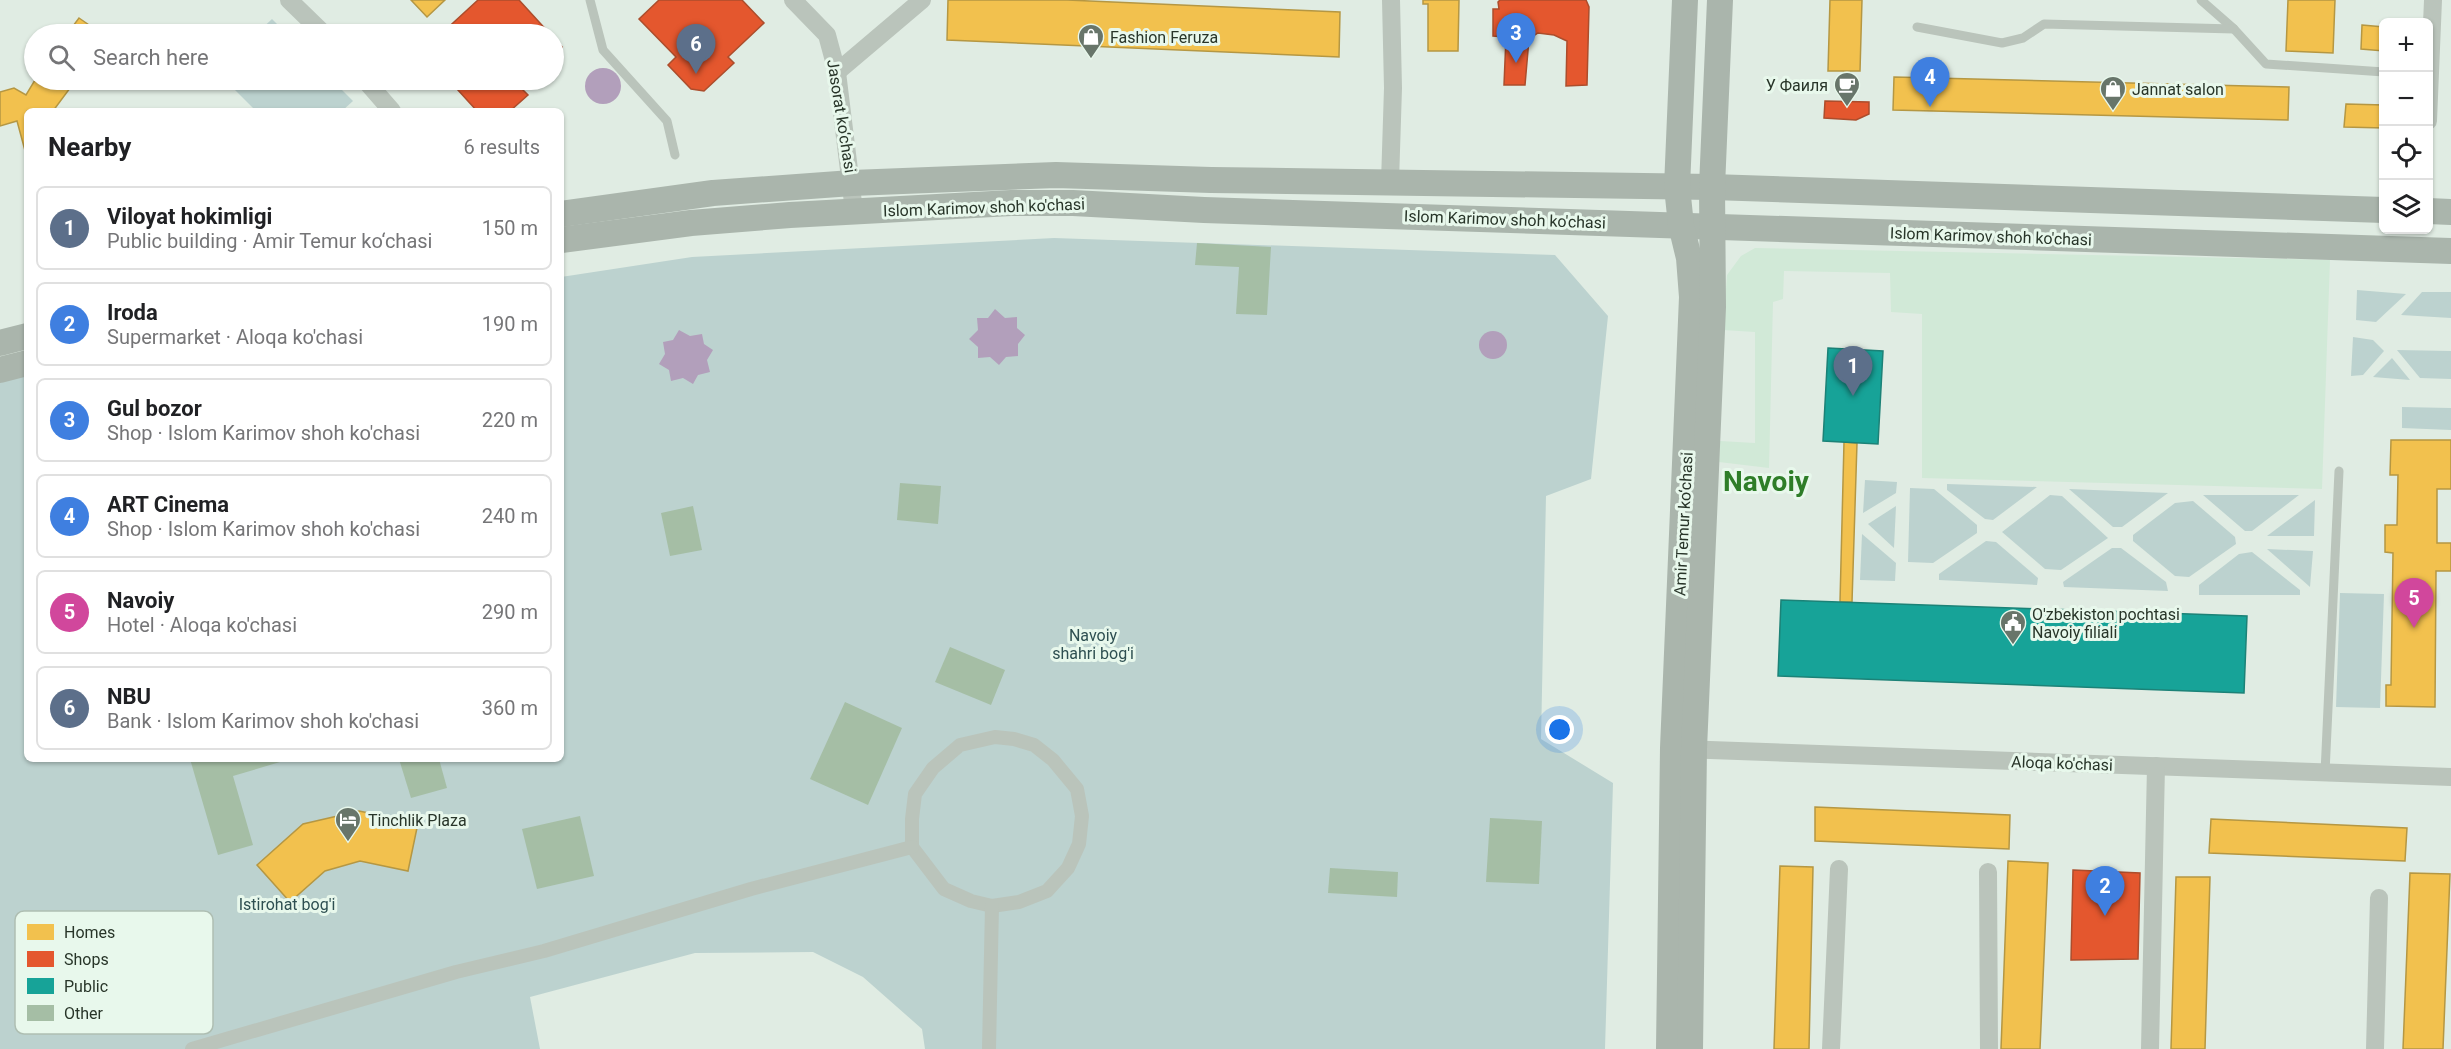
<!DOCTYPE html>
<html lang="en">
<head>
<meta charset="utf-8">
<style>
	:root { --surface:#fff; --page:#f6f6f6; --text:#202124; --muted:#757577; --line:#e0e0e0; --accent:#1a73e8 }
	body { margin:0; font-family:Roboto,sans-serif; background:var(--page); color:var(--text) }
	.controls { position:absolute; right:18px; top:18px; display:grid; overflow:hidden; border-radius:9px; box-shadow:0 2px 4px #0004 }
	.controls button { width:54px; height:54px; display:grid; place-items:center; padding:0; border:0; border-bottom:2px solid var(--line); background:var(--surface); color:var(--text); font:30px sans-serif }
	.you { position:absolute; left:1560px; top:730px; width:21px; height:21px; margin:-15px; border:4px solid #fff; border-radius:50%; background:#1a73e8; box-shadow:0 0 0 9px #1a73e833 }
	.badge { display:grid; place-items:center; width:39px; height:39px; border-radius:50%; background:var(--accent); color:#fff; font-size:20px; font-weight:700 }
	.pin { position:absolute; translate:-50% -50px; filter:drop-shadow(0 2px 3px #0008) }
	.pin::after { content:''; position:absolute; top:32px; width:21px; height:18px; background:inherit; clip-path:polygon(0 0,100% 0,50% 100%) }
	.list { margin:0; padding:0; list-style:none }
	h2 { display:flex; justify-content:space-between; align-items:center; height:78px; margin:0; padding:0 24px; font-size:26px }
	h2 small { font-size:20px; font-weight:400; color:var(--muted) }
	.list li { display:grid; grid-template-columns:39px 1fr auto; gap:18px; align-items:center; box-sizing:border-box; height:84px; margin:0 12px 12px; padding:0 12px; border:2px solid var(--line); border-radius:9px }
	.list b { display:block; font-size:22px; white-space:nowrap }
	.list p { margin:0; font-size:20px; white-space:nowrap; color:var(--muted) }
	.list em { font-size:20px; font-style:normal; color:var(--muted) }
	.icon { flex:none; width:33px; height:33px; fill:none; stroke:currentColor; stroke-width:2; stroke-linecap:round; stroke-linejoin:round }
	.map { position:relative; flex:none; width:2451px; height:1049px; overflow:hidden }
	.search { position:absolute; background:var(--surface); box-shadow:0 2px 4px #0004; left:24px; top:24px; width:540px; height:66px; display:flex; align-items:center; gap:15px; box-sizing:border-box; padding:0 21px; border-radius:33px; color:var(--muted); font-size:22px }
	.panel { position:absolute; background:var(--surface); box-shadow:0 2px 4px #0004; left:24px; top:108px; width:540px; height:654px; border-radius:9px }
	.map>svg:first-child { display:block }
</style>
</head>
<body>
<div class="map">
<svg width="2451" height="1049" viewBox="0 0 2451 1049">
	<rect width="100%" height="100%" fill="#e0ece3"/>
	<g fill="#bcd2cf">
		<polygon points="272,19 287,34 256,34"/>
		<polygon points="225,80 332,80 353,101 342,111 256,111"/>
		<polygon points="1054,238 1555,255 1608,316 1591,479 1546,496 1541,739 1613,783 1605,1049 925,1049 922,1029 863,977 813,952 695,953 530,997 540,1049 0,1049 0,377 27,370 27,759 561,759 561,277 692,257"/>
		<polygon points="2357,290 2406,294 2376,322 2356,320"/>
		<polygon points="2422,292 2451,292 2451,318 2401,315"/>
		<polygon points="2353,337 2373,340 2384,351 2363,375 2351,376"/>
		<polygon points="2397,350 2451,351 2451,379 2420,378"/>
		<polygon points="2392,358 2410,380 2373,377"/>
		<polygon points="2402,407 2451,408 2451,430 2402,428"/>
		<polygon points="1865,480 1897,482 1896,493 1863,513"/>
		<polygon points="1947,484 2037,487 1993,520 1985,519 1947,490"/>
		<polygon points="1910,488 1934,489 1977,525 1977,533 1933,563 1908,562"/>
		<polygon points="2069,489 2168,493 2122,527 2113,527"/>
		<polygon points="2050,495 2062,496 2108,538 2061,570 2045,569 2002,532"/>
		<polygon points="2203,495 2299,495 2252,531 2245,531"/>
		<polygon points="2315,500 2314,536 2267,536"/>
		<polygon points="2193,501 2235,537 2236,544 2189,577 2175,576 2133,541 2133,535 2175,503"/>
		<polygon points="1896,506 1894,548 1868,524"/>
		<polygon points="1862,534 1896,563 1895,581 1860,580"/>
		<polygon points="1986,541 1996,542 2038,578 2037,585 1939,580 1939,574"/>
		<polygon points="2112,548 2121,548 2166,582 2168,591 2064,587 2063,582"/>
		<polygon points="2267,549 2313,551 2310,587"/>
		<polygon points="2252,552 2300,590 2300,595 2199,595 2199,585 2239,554"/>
		<polygon points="2340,593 2384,594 2380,708 2336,707"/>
	</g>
	<polygon fill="#d1e9d7" points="1755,248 2330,260 2322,489 1922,478 1922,314 1891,312 1890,273 1784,271 1783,299 1773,302 1769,468 1719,462 1720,441 1755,443 1755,332 1723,330 1727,275 1741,256"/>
	<g fill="#b29fbb">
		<circle cx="603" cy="86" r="18"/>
		<polygon points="995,309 1005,318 1017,317 1017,328 1025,335 1018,344 1018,356 1006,357 999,365 990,357 978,358 978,347 969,339 978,330 977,318 988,318"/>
		<polygon points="679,330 690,336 702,334 704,344 713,350 707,360 710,372 698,375 693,384 683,378 671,381 669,370 659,364 665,354 663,342 673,340"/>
		<circle cx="1493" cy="345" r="14"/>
	</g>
	<g fill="#f2c14e" stroke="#b59743" stroke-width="1.5">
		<polygon points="411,0 445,0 427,17"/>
		<polygon points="948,0 1067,0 1340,12 1339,57 947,40"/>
		<polygon points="1423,0 1459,0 1458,51 1428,51 1428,4 1423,4"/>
		<polygon points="1830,0 1862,0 1860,71 1828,71"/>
		<polygon points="2288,0 2335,0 2333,53 2286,51"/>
		<polygon points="79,18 102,34 67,34"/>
		<polygon points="2362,25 2384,27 2384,51 2361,49"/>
		<polygon points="1894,77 2289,87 2288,120 1893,110"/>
		<polygon points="35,80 76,80 53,111 27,111 27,158 17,121 0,126 0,92 14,88 26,95"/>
		<polygon points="2346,104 2384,105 2384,128 2344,127"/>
		<polygon points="2391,440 2451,440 2451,489 2437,489 2437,543 2451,543 2451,571 2436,571 2435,707 2386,706 2386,685 2391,685 2393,553 2385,552 2385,525 2397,525 2398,475 2390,475"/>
		<polygon points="1844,442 1857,443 1852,602 1840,602"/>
		<polygon points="1815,807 2010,815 2009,849 1815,841"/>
		<polygon points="359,811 418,823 408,871 360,861 325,871 290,902 257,865 303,824"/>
		<polygon points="2211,819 2407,828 2405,861 2209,853"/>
		<polygon points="2008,861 2048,863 2040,1049 2001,1049"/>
		<polygon points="1780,866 1813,867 1809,1049 1774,1049"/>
		<polygon points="2410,873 2450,874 2443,1049 2403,1049"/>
		<polygon points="2176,877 2210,877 2205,1049 2171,1049"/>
	</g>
	<g fill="#e4572e" stroke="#ac4d2c" stroke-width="1.5">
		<polygon points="478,0 519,0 550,34 441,34"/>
		<polygon points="659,0 742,0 764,23 728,57 734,63 704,91 691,89 668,65 676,57 639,19"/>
		<polygon points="1500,0 1586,0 1589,7 1587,85 1566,86 1567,41 1554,35 1538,33 1529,39 1525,85 1504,85 1506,37 1493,36 1493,9 1499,9 1498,2"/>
		<polygon points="554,38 562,47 554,55"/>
		<polygon points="464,80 526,80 519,86 528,95 510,111 477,111 458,90 467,83"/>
		<polygon points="1825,101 1869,102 1869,114 1856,120 1824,118"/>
		<polygon points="2073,870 2140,873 2138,959 2071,960"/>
	</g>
	<g fill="#17a398" stroke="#1c8277" stroke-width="1.5">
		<polygon points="1828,348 1883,351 1878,444 1823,441"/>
		<polygon points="1781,600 2247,616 2244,693 1778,676"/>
	</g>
	<g fill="#a5bea5">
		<polygon points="1197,243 1271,247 1267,315 1236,314 1239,267 1195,265"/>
		<polygon points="900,483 941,486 938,524 897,520"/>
		<polygon points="693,506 702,550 670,556 661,513"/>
		<polygon points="950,647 1005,670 991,705 935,682"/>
		<polygon points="845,702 902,728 868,805 810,779"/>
		<polygon points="190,759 290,759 233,776 253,845 218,855"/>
		<polygon points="399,759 439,759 447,788 411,798"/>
		<polygon points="580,816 594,876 537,889 522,829"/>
		<polygon points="1490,818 1542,821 1539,884 1486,882"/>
		<polygon points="1330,868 1398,872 1397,897 1328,893"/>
	</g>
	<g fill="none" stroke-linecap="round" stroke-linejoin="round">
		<g stroke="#bac4bb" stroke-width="9">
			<polyline points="590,0 603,50 667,121 675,155"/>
			<polyline points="2201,0 2234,29 2266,64 2384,72"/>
			<polyline points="1917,27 2002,43 2023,38 2044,24 2234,29"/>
			<polyline points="2325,773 2339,471"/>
		</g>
		<g stroke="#bac4bb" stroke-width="14">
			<polygon points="995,737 1014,739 1034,745 1053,760 1077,789 1082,816 1079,844 1068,868 1047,891 1019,902 992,906 971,901 944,889 912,847 912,819 915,794 933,768 960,745"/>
			<polyline points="192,1049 456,972 544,951 751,889 912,847"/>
			<polyline points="989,1049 992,906"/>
		</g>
		<g stroke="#bac4bb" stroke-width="18">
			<polyline points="289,0 324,34"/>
			<polyline points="793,0 827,35 837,72 854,211"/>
			<polyline points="837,72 922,0"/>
			<polyline points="365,80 392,111"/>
			<polyline points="2428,121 2433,0"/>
			<polyline points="1390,182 1393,88 1391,0"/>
			<polyline points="1682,749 2451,777"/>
			<polyline points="1988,872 1989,1049"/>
			<polyline points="1831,1049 1839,869"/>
			<polyline points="2150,1049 2156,766"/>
			<polyline points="2375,1049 2379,898"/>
		</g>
		<g stroke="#aab5ac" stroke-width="26">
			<polyline points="2428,211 2451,212"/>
			<polyline points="561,214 713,193 852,183 1056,175 1211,180 1712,187 2384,210"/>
			<polyline points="561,240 691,223 790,215 1011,203 1073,203 1204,210 2451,251"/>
			<polyline points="0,343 27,336"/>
			<polyline points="0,370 27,363"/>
			<polyline points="1669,1049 1673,748 1692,297 1689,258 1681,225 1677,187 1685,0"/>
			<polyline points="1690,1049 1694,749 1713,307 1712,187 1720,0"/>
		</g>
	</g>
	<defs>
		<symbol id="shop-pin" viewBox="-11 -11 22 30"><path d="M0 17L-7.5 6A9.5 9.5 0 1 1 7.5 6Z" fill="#68756a" stroke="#e8f8ec"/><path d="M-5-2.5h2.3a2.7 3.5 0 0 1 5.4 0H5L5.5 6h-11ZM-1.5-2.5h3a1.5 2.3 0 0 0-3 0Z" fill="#fff"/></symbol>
		<symbol id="cafe-pin" viewBox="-11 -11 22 30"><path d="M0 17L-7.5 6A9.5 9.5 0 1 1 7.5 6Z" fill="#68756a" stroke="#e8f8ec"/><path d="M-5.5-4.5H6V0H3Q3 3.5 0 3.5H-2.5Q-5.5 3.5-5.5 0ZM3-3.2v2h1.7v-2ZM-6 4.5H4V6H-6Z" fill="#fff"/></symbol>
		<symbol id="civic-pin" viewBox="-11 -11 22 30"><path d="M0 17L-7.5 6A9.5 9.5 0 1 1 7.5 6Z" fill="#68756a" stroke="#e8f8ec"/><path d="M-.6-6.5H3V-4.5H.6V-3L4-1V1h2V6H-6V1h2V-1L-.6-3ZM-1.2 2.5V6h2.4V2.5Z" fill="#fff"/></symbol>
		<symbol id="hotel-pin" viewBox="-11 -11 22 30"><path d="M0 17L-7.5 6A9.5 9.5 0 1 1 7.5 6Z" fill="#68756a" stroke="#e8f8ec"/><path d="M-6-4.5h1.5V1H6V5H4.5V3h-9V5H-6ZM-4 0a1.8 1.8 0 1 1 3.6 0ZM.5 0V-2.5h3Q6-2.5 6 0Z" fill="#fff"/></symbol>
	</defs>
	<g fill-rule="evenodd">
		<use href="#shop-pin" x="1076" y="22" width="30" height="40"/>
		<use href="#cafe-pin" x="1832" y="70" width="30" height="40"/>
		<use href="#shop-pin" x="2098" y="74" width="30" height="40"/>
		<use href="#civic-pin" x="1998" y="608" width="30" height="40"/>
		<use href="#hotel-pin" x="333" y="805" width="30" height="40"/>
	</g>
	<g text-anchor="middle" stroke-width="6" stroke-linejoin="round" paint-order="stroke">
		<g font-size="16" fill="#283529" stroke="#e8f8ec" text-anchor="start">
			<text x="1110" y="43">Fashion Feruza</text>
			<text x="1828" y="91" text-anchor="end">У Фаиля</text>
			<text x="2132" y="95">Jannat salon</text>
			<text x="2032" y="620">O'zbekiston pochtasi<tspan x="2032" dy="18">Navoiy filiali</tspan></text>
			<text x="368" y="826">Tinchlik Plaza</text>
		</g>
		<g font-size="16" fill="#283529" stroke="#e8f8ec">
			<text transform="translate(842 116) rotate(81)" y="6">Jasorat ko‘chasi</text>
			<text transform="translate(984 207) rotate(-2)" y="6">Islom Karimov shoh ko'chasi</text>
			<text transform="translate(1505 219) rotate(2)" y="6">Islom Karimov shoh ko'chasi</text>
			<text transform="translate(1991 236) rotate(2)" y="6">Islom Karimov shoh ko'chasi</text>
			<text transform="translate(1683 524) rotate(-87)" y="6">Amir Temur ko‘chasi</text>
			<text transform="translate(2062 763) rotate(2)" y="6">Aloqa ko'chasi</text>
		</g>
		<g font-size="16" fill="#2e4f51" stroke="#e8f8ec">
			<text x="1093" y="641">Navoiy<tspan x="1093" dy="18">shahri bog'i</tspan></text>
			<text x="287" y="910">Istirohat bog'i</text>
		</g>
		<g font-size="28" font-weight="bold" fill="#2e7d28" stroke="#e8f8ec">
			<text x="1766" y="491">Navoiy</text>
		</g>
	</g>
	<rect x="15" y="911" width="198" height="123" rx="9" fill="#e8f8ec" stroke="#aebeb2" stroke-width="1.5"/>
	<rect x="27" y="924" width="27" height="16" fill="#f2c14e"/>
	<rect x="27" y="951" width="27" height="16" fill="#e4572e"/>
	<rect x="27" y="978" width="27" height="16" fill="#17a398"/>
	<rect x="27" y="1005" width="27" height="16" fill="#a5bea5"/>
	<g font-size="16" fill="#283529">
		<text x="64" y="938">Homes</text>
		<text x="64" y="965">Shops</text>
		<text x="64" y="992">Public</text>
		<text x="64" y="1019">Other</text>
	</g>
</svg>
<div class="controls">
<button>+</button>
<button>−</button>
<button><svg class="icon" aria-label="locate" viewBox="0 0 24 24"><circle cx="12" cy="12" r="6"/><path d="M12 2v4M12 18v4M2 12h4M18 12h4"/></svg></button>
<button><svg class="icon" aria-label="layers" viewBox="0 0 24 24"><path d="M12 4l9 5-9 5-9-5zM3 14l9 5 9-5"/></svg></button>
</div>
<div class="you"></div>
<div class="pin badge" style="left:1853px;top:396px;background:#5c6f8a">1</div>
<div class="pin badge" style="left:2105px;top:916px;background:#3f7fe0">2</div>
<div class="pin badge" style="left:1516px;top:63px;background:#3f7fe0">3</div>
<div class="pin badge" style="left:1930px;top:107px;background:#3f7fe0">4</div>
<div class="pin badge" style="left:2414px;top:628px;background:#d1479c">5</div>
<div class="pin badge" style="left:696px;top:74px;background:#5c6f8a">6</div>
<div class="search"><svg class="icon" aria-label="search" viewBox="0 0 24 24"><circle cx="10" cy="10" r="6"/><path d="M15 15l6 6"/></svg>Search here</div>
<section class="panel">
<h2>Nearby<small>6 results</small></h2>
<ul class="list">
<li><span class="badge" style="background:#5c6f8a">1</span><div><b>Viloyat hokimligi</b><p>Public building · Amir Temur ko‘chasi</p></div><em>150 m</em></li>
<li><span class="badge" style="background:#3f7fe0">2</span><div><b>Iroda</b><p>Supermarket · Aloqa ko'chasi</p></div><em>190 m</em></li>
<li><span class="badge" style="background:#3f7fe0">3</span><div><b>Gul bozor</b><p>Shop · Islom Karimov shoh ko'chasi</p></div><em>220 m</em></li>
<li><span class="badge" style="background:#3f7fe0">4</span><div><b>ART Cinema</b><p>Shop · Islom Karimov shoh ko'chasi</p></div><em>240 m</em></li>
<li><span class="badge" style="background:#d1479c">5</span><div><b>Navoiy</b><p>Hotel · Aloqa ko'chasi</p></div><em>290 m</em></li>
<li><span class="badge" style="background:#5c6f8a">6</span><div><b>NBU</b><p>Bank · Islom Karimov shoh ko'chasi</p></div><em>360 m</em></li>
</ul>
</section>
</div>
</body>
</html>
